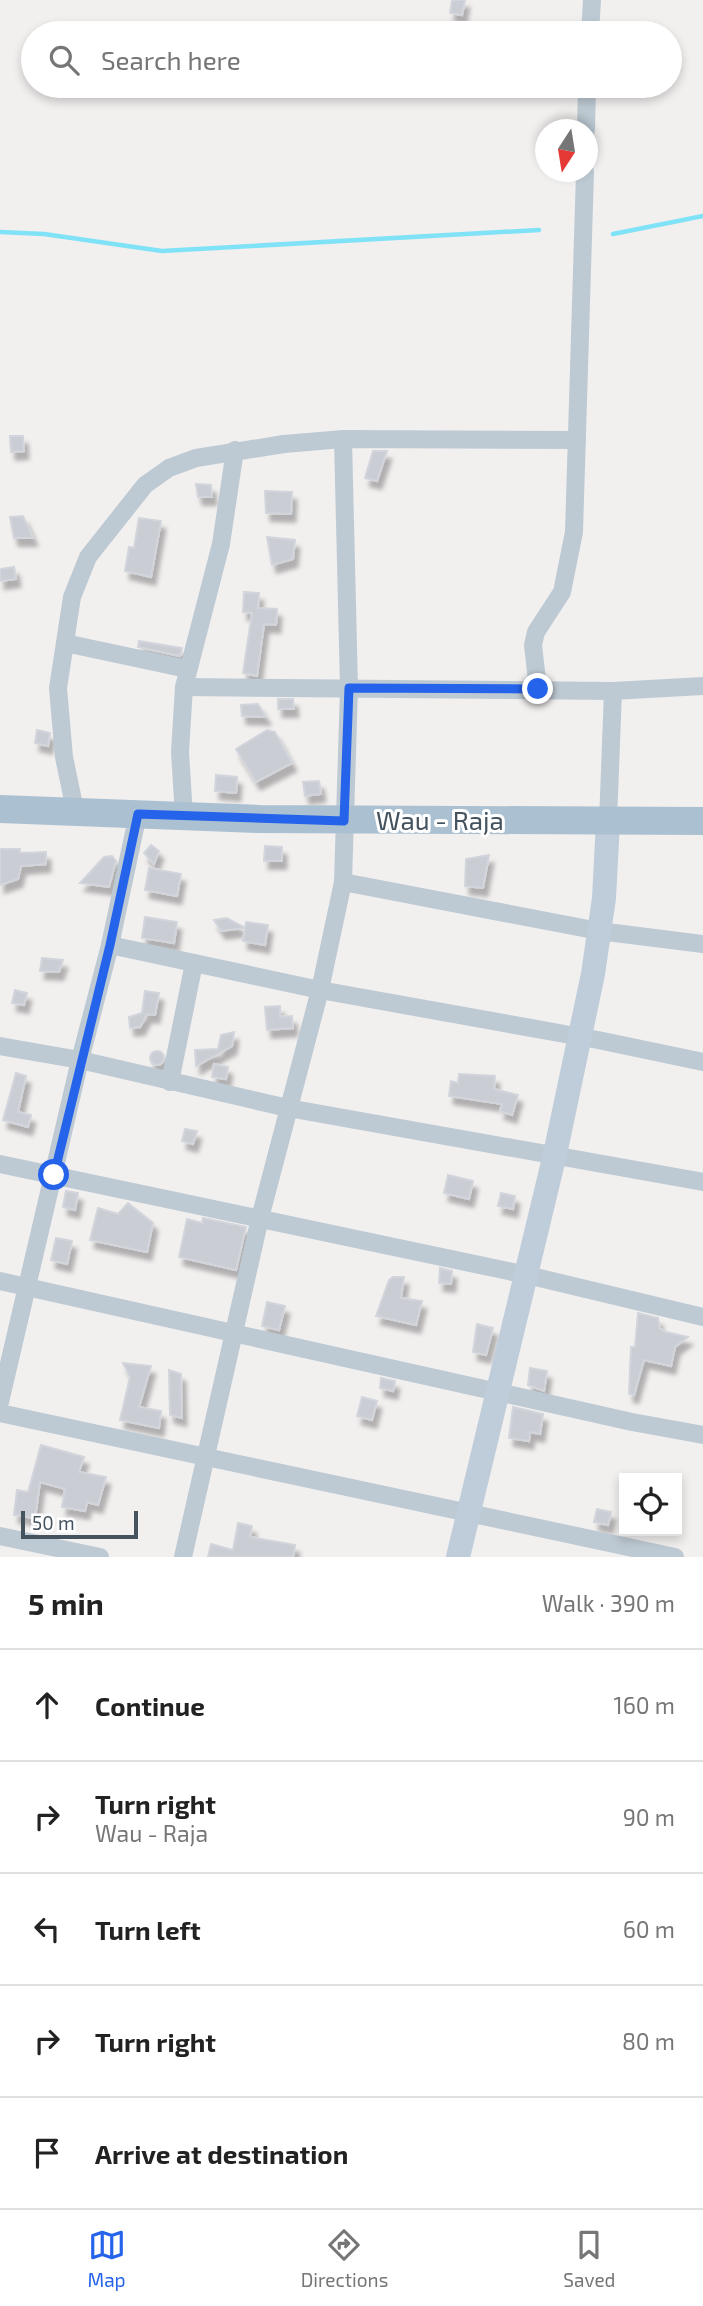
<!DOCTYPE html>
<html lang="en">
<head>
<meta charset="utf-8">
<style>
	:root { --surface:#fff; --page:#f2f2f2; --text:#222; --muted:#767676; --line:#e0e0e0; --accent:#2563eb }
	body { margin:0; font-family:"Exo 2",sans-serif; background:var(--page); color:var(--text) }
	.controls { position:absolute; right:21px; bottom:21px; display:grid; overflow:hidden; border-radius:0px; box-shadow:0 4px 10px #0003 }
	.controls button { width:63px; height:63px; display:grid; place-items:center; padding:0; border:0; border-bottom:2px solid var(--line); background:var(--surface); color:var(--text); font:35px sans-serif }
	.compass { position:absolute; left:535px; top:119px; width:63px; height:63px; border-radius:50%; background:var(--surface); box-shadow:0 4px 10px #0003; rotate:192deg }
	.scale { position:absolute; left:21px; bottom:18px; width:117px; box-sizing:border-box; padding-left:7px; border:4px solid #45535f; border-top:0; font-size:19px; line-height:24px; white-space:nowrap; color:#45535f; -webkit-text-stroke:5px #fff; paint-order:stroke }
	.stop { position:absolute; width:21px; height:21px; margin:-16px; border:5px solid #2563eb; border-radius:50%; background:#fff }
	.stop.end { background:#2563eb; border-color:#fff; box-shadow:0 2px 7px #0008 }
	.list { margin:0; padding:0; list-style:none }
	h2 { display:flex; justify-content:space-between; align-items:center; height:91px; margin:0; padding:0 28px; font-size:30px }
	h2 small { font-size:23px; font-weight:400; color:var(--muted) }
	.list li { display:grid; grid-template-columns:46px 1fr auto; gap:21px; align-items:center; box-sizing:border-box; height:112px; padding:0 28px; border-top:2px solid var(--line) }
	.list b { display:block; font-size:26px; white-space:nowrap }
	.list p { margin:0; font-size:23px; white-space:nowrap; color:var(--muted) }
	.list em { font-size:23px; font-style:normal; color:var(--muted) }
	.icon { flex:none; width:38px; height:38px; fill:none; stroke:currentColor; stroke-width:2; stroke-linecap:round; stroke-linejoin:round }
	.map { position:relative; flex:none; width:703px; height:1557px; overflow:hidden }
	.search { position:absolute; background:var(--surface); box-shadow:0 4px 10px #0003; left:21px; right:21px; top:21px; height:77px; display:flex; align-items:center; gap:18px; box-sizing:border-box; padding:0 24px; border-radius:38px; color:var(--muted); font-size:26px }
	.sheet { height:651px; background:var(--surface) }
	nav { display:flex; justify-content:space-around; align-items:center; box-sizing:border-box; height:98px; border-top:2px solid var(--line); background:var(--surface); font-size:19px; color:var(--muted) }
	nav a { display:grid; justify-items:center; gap:4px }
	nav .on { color:var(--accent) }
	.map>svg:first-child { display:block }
</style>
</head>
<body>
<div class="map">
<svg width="703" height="1557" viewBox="0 0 703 1557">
	<defs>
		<filter id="shadow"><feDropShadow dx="4.5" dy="8" stdDeviation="2" flood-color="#0004"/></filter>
	</defs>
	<rect width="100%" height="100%" fill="#f2efef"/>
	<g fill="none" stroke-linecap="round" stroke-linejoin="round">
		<g stroke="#80e2f6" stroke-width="4.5">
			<polyline points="0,232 44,234 162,251 539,230"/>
			<polyline points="613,234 703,216"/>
		</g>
	</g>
	<g fill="#caced4" stroke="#d2d5db" stroke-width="2" filter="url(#shadow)">
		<polygon points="452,0 465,0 462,15 450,13"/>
		<polygon points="10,436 23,436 24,451 11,452"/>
		<polygon points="373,451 387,451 377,481 365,478"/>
		<polygon points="196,484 211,485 212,497 198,497"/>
		<polygon points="265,491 292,492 291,514 266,513"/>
		<polygon points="23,516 33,538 14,538 10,517"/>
		<polygon points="139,518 161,521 151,577 125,571 129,547 134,548"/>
		<polygon points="267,537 295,540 293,559 272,565"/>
		<polygon points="14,567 16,579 0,581 0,569"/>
		<polygon points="244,592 259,593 258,608 277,609 276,625 264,624 257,676 243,673 252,613 243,612"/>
		<polygon points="139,641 182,648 180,656 138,647"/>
		<polygon points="278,699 293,699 294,709 278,709"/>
		<polygon points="258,704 266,717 242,716 241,705"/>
		<polygon points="37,730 50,733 48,746 35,743"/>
		<polygon points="267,730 275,732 292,763 256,782 236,749"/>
		<polygon points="216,775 237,777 236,793 215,791"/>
		<polygon points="319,781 321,794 305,796 303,782"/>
		<polygon points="151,845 159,851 154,864 144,853"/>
		<polygon points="265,846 282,847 282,861 264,861"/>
		<polygon points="0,849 20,849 20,853 46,852 46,864 21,866 18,879 0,885"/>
		<polygon points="489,855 483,888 465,886 466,859"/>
		<polygon points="112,856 116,861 109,887 80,883 104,857"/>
		<polygon points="149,868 181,874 177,896 145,890"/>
		<polygon points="145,917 177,922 174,943 142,938"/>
		<polygon points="227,918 245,928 221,931 214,920"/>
		<polygon points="246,922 268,925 265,945 243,941"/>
		<polygon points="42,958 63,960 59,972 40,971"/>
		<polygon points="15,990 27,993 24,1005 12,1003"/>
		<polygon points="145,991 159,993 155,1015 147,1014 140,1027 130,1028 129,1017 142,1013"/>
		<polygon points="280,1006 280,1017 292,1016 293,1028 267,1030 265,1007"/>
		<polygon points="234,1032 232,1046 196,1066 195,1050 218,1049 221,1035"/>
		<circle cx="157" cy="1058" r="7"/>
		<polygon points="214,1064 228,1067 226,1079 212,1077"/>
		<polygon points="16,1073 26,1076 18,1112 31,1115 28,1127 3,1120"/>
		<polygon points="459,1074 495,1076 494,1089 518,1095 512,1115 500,1111 502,1104 449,1096 451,1081 458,1083"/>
		<polygon points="185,1129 197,1131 193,1144 182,1141"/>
		<polygon points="448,1175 473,1181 469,1199 444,1193"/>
		<polygon points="66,1191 78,1193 75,1210 63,1207"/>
		<polygon points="501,1193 515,1196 513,1209 498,1206"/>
		<polygon points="128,1203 153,1223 147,1252 90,1240 98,1208 118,1214"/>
		<polygon points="203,1218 246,1227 236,1270 179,1257 187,1219 202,1223"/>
		<polygon points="56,1238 72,1241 67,1264 51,1260"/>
		<polygon points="440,1268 452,1271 451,1284 439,1283"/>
		<polygon points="393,1277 404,1277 401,1298 422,1301 416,1325 376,1316 389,1280"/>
		<polygon points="267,1302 285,1306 279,1330 262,1326"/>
		<polygon points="638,1313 658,1318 660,1329 666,1332 688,1337 675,1347 671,1366 644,1360 634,1395 629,1394 631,1347 635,1347"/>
		<polygon points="477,1324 493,1328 486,1355 473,1352"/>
		<polygon points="123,1363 151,1366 139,1407 161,1411 159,1428 120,1420 130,1377"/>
		<polygon points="530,1368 547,1371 544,1391 528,1385"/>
		<polygon points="169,1370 181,1374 182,1418 170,1415"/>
		<polygon points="381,1378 395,1381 393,1391 380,1388"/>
		<polygon points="362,1397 377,1401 372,1420 357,1416"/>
		<polygon points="513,1407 543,1414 540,1434 530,1432 529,1441 509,1438"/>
		<polygon points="41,1445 84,1457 79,1472 106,1477 98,1505 87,1502 85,1511 62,1507 65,1489 40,1482 35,1518 14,1515 17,1490 28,1492"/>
		<polygon points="597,1509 611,1512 608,1525 594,1522"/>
		<polygon points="238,1523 252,1526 250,1537 295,1545 293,1557 208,1557 211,1544 233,1550"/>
	</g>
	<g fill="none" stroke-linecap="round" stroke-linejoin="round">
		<g stroke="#becad3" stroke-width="18">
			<polyline points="590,33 592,0"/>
			<polyline points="586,130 587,86"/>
			<polyline points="65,643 187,669"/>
			<polyline points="184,687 613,691 703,686"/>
			<polyline points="538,689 533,645 536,632 562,592 574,532 585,172"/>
			<polyline points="75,810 64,757 58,688 72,597 88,557 145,485 169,468 196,458 284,444 343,439 577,440"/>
			<polyline points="184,816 180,752 184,687 221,544 235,450"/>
			<polyline points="608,822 613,691"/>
			<polyline points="343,882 599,931 703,944"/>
			<polyline points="110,945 320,990 598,1040 703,1062"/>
			<polyline points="0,1046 80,1060 288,1108 703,1182"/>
			<polyline points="170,1082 194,963"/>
			<polyline points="0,1164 527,1275 703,1317"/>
			<polyline points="0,1281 632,1422 703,1435"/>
			<polyline points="0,1402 80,1060 110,945 138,814"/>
			<polyline points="0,1413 675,1557"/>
			<polyline points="0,1536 100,1557"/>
			<polyline points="183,1557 260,1218 320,990 343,882 349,688 343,439"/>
		</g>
		<polyline stroke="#bfcdda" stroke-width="24" points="458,1557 555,1154 593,974 604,898 608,822"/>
		<polyline stroke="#abc0d1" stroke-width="28" points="0,809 259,819 703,821"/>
	</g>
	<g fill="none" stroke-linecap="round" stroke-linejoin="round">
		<polyline stroke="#2563eb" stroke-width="9" points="54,1175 110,945 138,814 344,821 349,688 538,689"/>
	</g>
	<g text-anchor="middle" stroke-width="6" stroke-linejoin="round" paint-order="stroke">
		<g font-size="26" fill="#45535f" stroke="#fff">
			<text x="440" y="830">Wau - Raja</text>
		</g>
	</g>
</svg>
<div class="controls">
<button><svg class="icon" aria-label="locate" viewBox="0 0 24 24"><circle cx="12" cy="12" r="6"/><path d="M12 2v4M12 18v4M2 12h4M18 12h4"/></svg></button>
</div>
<svg class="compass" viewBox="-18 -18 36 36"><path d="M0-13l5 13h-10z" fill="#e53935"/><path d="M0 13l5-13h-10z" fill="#767676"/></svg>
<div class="scale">50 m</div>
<div class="stop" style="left:54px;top:1175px"></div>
<div class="stop end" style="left:538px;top:689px"></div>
<div class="search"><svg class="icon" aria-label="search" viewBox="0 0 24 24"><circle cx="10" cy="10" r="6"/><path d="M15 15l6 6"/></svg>Search here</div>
</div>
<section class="sheet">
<h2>5 min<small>Walk · 390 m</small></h2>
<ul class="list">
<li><svg class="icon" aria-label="ahead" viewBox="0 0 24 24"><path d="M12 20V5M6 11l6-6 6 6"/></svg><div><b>Continue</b></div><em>160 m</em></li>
<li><svg class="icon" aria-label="right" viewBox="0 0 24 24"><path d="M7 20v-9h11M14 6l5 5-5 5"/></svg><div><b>Turn right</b><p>Wau - Raja</p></div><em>90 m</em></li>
<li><svg class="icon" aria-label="left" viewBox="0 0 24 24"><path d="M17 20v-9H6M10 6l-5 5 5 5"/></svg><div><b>Turn left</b></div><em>60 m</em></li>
<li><svg class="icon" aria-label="right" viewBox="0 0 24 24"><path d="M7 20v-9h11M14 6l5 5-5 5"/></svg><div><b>Turn right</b></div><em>80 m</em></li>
<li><svg class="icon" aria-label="arrive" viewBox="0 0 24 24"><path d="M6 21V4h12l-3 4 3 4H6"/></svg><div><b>Arrive at destination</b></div></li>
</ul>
</section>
<nav>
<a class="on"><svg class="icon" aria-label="map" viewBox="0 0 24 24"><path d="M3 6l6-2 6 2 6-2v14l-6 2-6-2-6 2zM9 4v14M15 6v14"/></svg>Map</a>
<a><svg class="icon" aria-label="directions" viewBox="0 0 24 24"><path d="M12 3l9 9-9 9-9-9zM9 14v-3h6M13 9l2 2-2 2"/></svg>Directions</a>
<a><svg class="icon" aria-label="saved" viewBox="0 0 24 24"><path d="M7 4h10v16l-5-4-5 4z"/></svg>Saved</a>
</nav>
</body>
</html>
